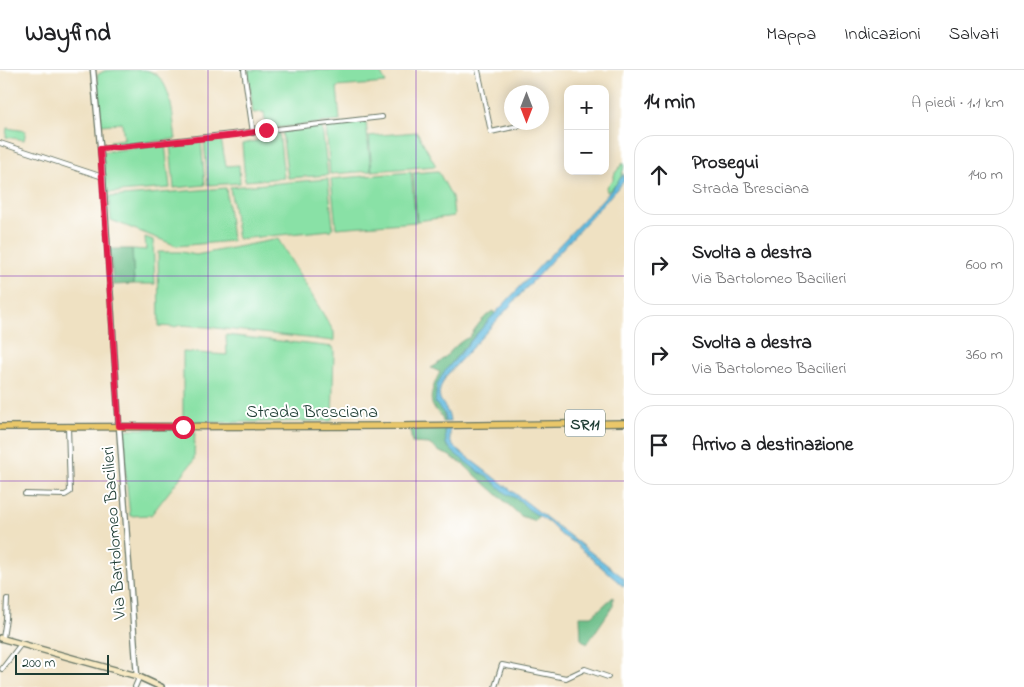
<!DOCTYPE html>
<html lang="it">
<head>
<meta charset="utf-8">
<style>
	:root { --surface:#fff; --page:#f6f6f6; --text:#202124; --muted:#757577; --line:#e0e0e0 }
	body { margin:0; font-family:"Indie Flower",sans-serif; background:var(--page); color:var(--text) }
	.controls { position:absolute; right:15px; top:15px; display:grid; overflow:hidden; border-radius:10px; box-shadow:0 2px 12px #0003 }
	.controls button { width:45px; height:45px; display:grid; place-items:center; padding:0; border:0; border-bottom:1px solid var(--line); background:var(--surface); color:var(--text); font:25px sans-serif }
	.compass { position:absolute; left:504px; top:15px; width:45px; height:45px; border-radius:50%; background:var(--surface); box-shadow:0 2px 12px #0003; rotate:180deg }
	.scale { position:absolute; left:15px; bottom:12px; width:94px; box-sizing:border-box; padding-left:5px; border:2px solid #1f3d34; border-top:0; font-size:14px; line-height:18px; white-space:nowrap; color:#1f3d34; -webkit-text-stroke:4px #fff; paint-order:stroke }
	.stop { position:absolute; width:15px; height:15px; margin:-11px; border:4px solid #e11d48; border-radius:50%; background:#fff }
	.stop.end { background:#e11d48; border-color:#fff; box-shadow:0 1px 5px #0008 }
	.list { margin:0; padding:0; list-style:none }
	h2 { display:flex; justify-content:space-between; align-items:center; height:65px; margin:0; padding:0 20px; font-size:21px }
	h2 small { font-size:16px; font-weight:400; color:var(--muted) }
	.list li { display:grid; grid-template-columns:32px 1fr auto; gap:15px; align-items:center; box-sizing:border-box; height:80px; margin:0 10px 10px; padding:0 10px; border:1px solid var(--line); border-radius:20px }
	.list b { display:block; font-size:19px; white-space:nowrap }
	.list p { margin:0; font-size:16px; white-space:nowrap; color:var(--muted) }
	.list em { font-size:16px; font-style:normal; color:var(--muted) }
	.icon { flex:none; width:28px; height:28px; fill:none; stroke:currentColor; stroke-width:2; stroke-linecap:round; stroke-linejoin:round }
	.map { position:relative; flex:none; width:624px; height:617px; overflow:hidden }
	header { display:flex; align-items:center; gap:30px; box-sizing:border-box; height:70px; padding:0 25px; background:var(--surface); border-bottom:1px solid var(--line) }
	header strong { font-size:24px }
	nav { display:flex; gap:28px; margin-inline-start:auto; font-size:18px }
	main { display:flex }
	aside { flex:1; background:var(--surface) }
	.map>svg:first-child { display:block }
</style>
</head>
<body>
<header>
<strong>Wayfind</strong>
<nav><a>Mappa</a><a>Indicazioni</a><a>Salvati</a></nav>
</header>
<main>
<div class="map">
<svg width="624" height="617" viewBox="0 0 624 617">
	<rect width="100%" height="100%" fill="#fff"/>
	<filter id="ink" filterUnits="userSpaceOnUse"><feTurbulence type="fractalNoise" baseFrequency=".02" numOctaves="2"/><feDisplacementMap in="SourceGraphic" scale="10" xChannelSelector="R" yChannelSelector="G"/><feConvolveMatrix kernelMatrix="1 2 1 2 8 2 1 2 1" color-interpolation-filters="sRGB"/></filter>
	<filter id="wash" filterUnits="userSpaceOnUse"><feTurbulence type="fractalNoise" baseFrequency=".0096" numOctaves="4" result="noise"/><feDisplacementMap in="SourceGraphic" scale="20" xChannelSelector="R" yChannelSelector="G"/><feGaussianBlur stdDeviation="1.12" result="paint"/><feColorMatrix in="noise" values="0 0 0 0 0 0 0 0 0 0 0 0 0 0 0 0 0 1.4 0 .05"/><feComposite in="paint" operator="in"/></filter>
	<g filter="url(#wash)">
		<rect width="100%" height="100%" fill="#efe1c2"/>
		<g fill="#89e1a6" stroke="#548f6d">
			<path d="M114,0C124,0 135,0 145,0C173,4 172,48 176,69L112,76L110,71L124,69L122,53L101,55L97,5L104,1Z"/>
			<polygon points="248,0 379,0 386,13 337,17 340,51 266,59 264,42 253,43"/>
			<polygon points="366,52 371,101 330,104 326,56"/>
			<polygon points="320,57 322,58 328,105 288,108 282,62"/>
			<polygon points="7,58 26,61 24,70 6,67"/>
			<polygon points="279,61 284,108 245,111 242,74 260,70 260,64"/>
			<polygon points="417,62 436,96 372,101 369,66"/>
			<polygon points="221,69 226,96 239,95 240,113 208,115 204,70"/>
			<polygon points="201,71 205,115 174,118 170,74"/>
			<polygon points="165,74 170,118 106,123 103,82"/>
			<path d="M624,92C624,106 618,114 607,122L606,117L613,110L615,103Z"/>
			<polygon points="438,101 452,127 454,146 417,151 413,103"/>
			<polygon points="411,102 416,152 336,158 331,109"/>
			<polygon points="328,109 333,157 331,160 238,169 230,117"/>
			<polygon points="226,118 232,171 177,176 111,150 109,127"/>
			<polygon points="145,167 153,170 155,214 134,214 132,179 146,180"/>
			<polygon points="278,169 334,262 334,271 207,257 181,255 174,257 159,256 158,182 181,182 196,185"/>
			<polygon points="226,265 333,277 334,281 332,350 330,351 183,353 183,282 227,285"/>
			<polygon points="130,359 195,359 194,390 151,445 130,446 122,367 126,360"/>
		</g>
		<g fill="#6ebf8b" stroke="#467e60">
			<polygon points="110,179 132,179 134,214 113,215"/>
			<path d="M493,241L496,245C483,255 435,307 436,322C436,332 445,341 445,352H443C442,344 438,343 434,338C427,328 435,312 440,302L431,298C446,291 454,272 470,267C473,260 486,244 493,241Z"/>
			<path d="M445,358L446,374L449,378L476,400L488,407L514,427C519,429 534,442 538,446L535,451L521,446L464,395L448,385L440,382L429,374L412,373L410,359Z"/>
			<polygon points="613,527 613,536 587,574 581,569 580,546 592,546"/>
		</g>
		<g fill="#63bbe0" stroke="#417c8a">
			<path d="M624,104V111L447,305C429,334 448,329 450,352H445V345L435,333L437,315L444,302L489,250L614,117Z"/>
			<polygon points="445,358 450,358 450,371 454,377 492,406 494,407 624,508 624,517 573,472 561,465 549,453 528,439 518,429 508,425 488,407 476,400 454,383 446,374"/>
		</g>
	</g>
	<g filter="url(#ink)">
		<g fill="none" stroke-linecap="round" stroke-linejoin="round">
			<defs>
				<g id="minor">
					<polyline points="244,0 253,63"/>
					<polyline points="478,0 491,62 518,56 522,52"/>
					<polyline points="0,73 103,107"/>
					<path d="M100,79C194,69 288,58 382,47"/>
					<polyline points="25,424 65,425 70,422 68,356"/>
					<polyline points="3,568 6,549 7,529"/>
					<polyline points="2,599 21,574"/>
					<polyline points="135,617 138,610 137,606"/>
					<polyline points="495,617 502,595 566,608 585,599 608,607"/>
				</g>
				<polyline id="tertiary" points="93,0 103,107 119,356 137,606"/>
				<polyline id="secondary" points="0,568 137,606 161,617"/>
				<polyline id="primary" points="0,357 400,356 624,353"/>
			</defs>
			<use href="#minor" stroke="#687666" stroke-width="6"/>
			<use href="#tertiary" stroke="#687666" stroke-width="7"/>
			<use href="#secondary" stroke="#687666" stroke-width="8"/>
			<use href="#primary" stroke="#687666" stroke-width="8"/>
			<use href="#minor" stroke="#fff" stroke-width="4"/>
			<use href="#tertiary" stroke="#fff" stroke-width="4.5"/>
			<use href="#secondary" stroke="#f7e9c3" stroke-width="5"/>
			<use href="#primary" stroke="#eac769" stroke-width="5.5"/>
		</g>
	</g>
	<g fill="none" stroke-linecap="round" stroke-linejoin="round" filter="url(#ink)">
		<polyline stroke="#e11d48" stroke-width="6" points="183,357 119,356 100,79 236,65 266,60"/>
	</g>
	<path fill="none" stroke="#7b2cbf" stroke-width="1" stroke-opacity="0.55" d="M208,0V617M416,0V617M0,206H624M0,411H624"/>
	<g text-anchor="middle" stroke-width="4" stroke-linejoin="round" paint-order="stroke">
		<rect fill="#fff" stroke="#627771" stroke-width="1" x="565" y="339.5" width="40" height="27" rx="4"/>
		<g font-size="16" font-weight="bold" fill="#1f3d34">
			<text x="585" y="359">SR11</text>
		</g>
		<g font-size="18" fill="#1f3d34" stroke="#fff">
			<text x="312" y="347">Strada Bresciana</text>
			<text transform="translate(113 463) rotate(-94)" y="6">Via Bartolomeo Bacilieri</text>
		</g>
	</g>
</svg>
<div class="controls">
<button>+</button>
<button>−</button>
</div>
<svg class="compass" viewBox="-18 -18 36 36"><path d="M0-13l5 13h-10z" fill="#e53935"/><path d="M0 13l5-13h-10z" fill="#757577"/></svg>
<div class="scale">200 m</div>
<div class="stop" style="left:183px;top:357px"></div>
<div class="stop end" style="left:266px;top:60px"></div>
</div>
<aside>
<h2>14 min<small>A piedi · 1.1 km</small></h2>
<ul class="list">
<li><svg class="icon" aria-label="ahead" viewBox="0 0 24 24"><path d="M12 20V5M6 11l6-6 6 6"/></svg><div><b>Prosegui</b><p>Strada Bresciana</p></div><em>140 m</em></li>
<li><svg class="icon" aria-label="right" viewBox="0 0 24 24"><path d="M7 20v-9h11M14 6l5 5-5 5"/></svg><div><b>Svolta a destra</b><p>Via Bartolomeo Bacilieri</p></div><em>600 m</em></li>
<li><svg class="icon" aria-label="right" viewBox="0 0 24 24"><path d="M7 20v-9h11M14 6l5 5-5 5"/></svg><div><b>Svolta a destra</b><p>Via Bartolomeo Bacilieri</p></div><em>360 m</em></li>
<li><svg class="icon" aria-label="arrive" viewBox="0 0 24 24"><path d="M6 21V4h12l-3 4 3 4H6"/></svg><div><b>Arrivo a destinazione</b></div></li>
</ul>
</aside>
</main>
</body>
</html>
